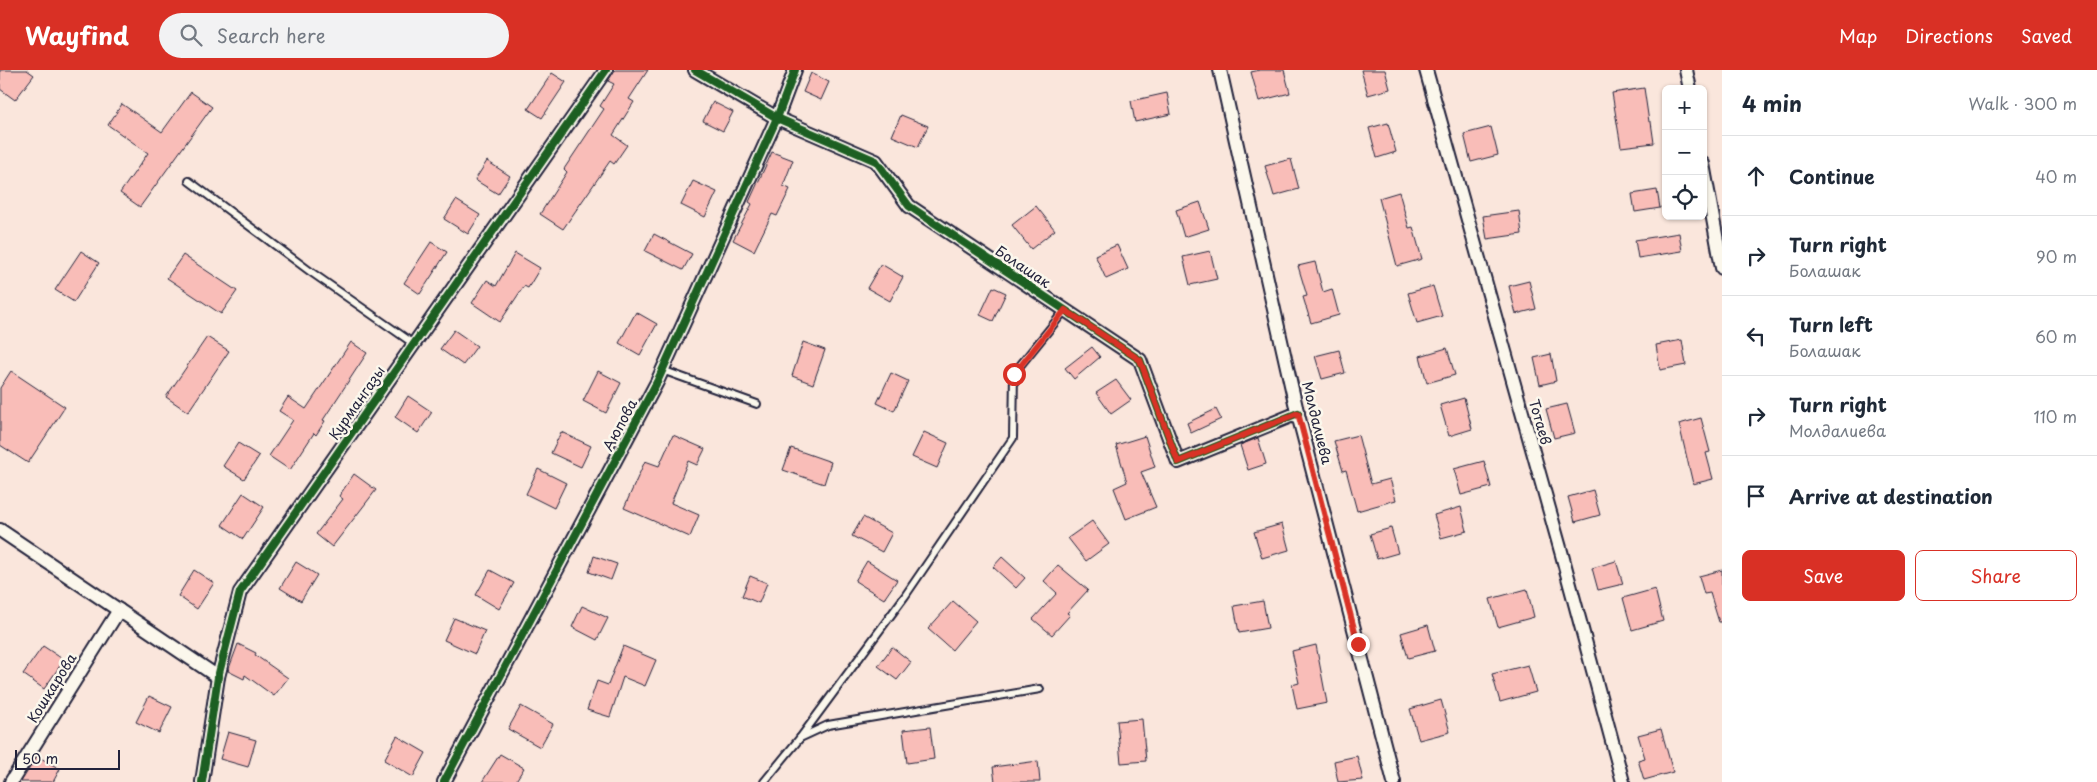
<!DOCTYPE html>
<html lang="en">
<head>
<meta charset="utf-8">
<style>
	:root { --surface:#fff; --page:#f2f2f3; --text:#1f2937; --muted:#747a83; --line:#e0e1e3; --accent:#d93025 }
	body { margin:0; font-family:"Playpen Sans",sans-serif; background:var(--page); color:var(--text) }
	.controls { position:absolute; right:15px; top:15px; display:grid; overflow:hidden; border-radius:8px; box-shadow:0 1px 4px #0004 }
	.controls button { width:45px; height:45px; display:grid; place-items:center; padding:0; border:0; border-bottom:1px solid var(--line); background:var(--surface); color:var(--text); font:25px sans-serif }
	.scale { position:absolute; left:15px; bottom:12px; width:105px; box-sizing:border-box; padding-left:5px; border:2px solid #22223b; border-top:0; font-size:14px; line-height:18px; white-space:nowrap; color:#22223b; -webkit-text-stroke:4px #fbf7ec; paint-order:stroke }
	.stop { position:absolute; width:15px; height:15px; margin:-11px; border:4px solid #d93025; border-radius:50%; background:#fff }
	.stop.end { background:#d93025; border-color:#fff; box-shadow:0 1px 5px #0008 }
	.list { margin:0; padding:0; list-style:none }
	h2 { display:flex; justify-content:space-between; align-items:center; height:65px; margin:0; padding:0 20px; font-size:21px }
	h2 small { font-size:16px; font-weight:400; color:var(--muted) }
	.list li { display:grid; grid-template-columns:32px 1fr auto; gap:15px; align-items:center; box-sizing:border-box; height:80px; padding:0 20px; border-top:1px solid var(--line) }
	.list b { display:block; font-size:19px; white-space:nowrap }
	.list p { margin:0; font-size:16px; white-space:nowrap; color:var(--muted) }
	.list em { font-size:16px; font-style:normal; color:var(--muted) }
	.actions { display:flex; gap:10px; padding:15px 20px }
	.actions a { flex:1; padding:11px 0; border:1px solid var(--accent); border-radius:8px; text-align:center; font-size:18px; color:var(--accent) }
	.actions .main { background:var(--accent); color:#fff }
	.icon { flex:none; width:28px; height:28px; fill:none; stroke:currentColor; stroke-width:2; stroke-linecap:round; stroke-linejoin:round }
	.map { position:relative; flex:none; width:1722px; height:712px; overflow:hidden }
	header { display:flex; align-items:center; gap:30px; box-sizing:border-box; height:70px; padding:0 25px; background:var(--accent); color:#fff }
	header strong { font-size:24px }
	nav { display:flex; gap:28px; margin-inline-start:auto; font-size:18px }
	.search { width:350px; height:45px; background:var(--page); display:flex; align-items:center; gap:12px; box-sizing:border-box; padding:0 18px; border-radius:28px; color:var(--muted); font-size:19px }
	main { display:flex }
	aside { flex:1; background:var(--surface) }
	.map>svg:first-child { display:block }
</style>
</head>
<body>
<header>
<strong>Wayfind</strong>
<div class="search"><svg class="icon" aria-label="search" viewBox="0 0 24 24"><circle cx="10" cy="10" r="6"/><path d="M15 15l6 6"/></svg>Search here</div>
<nav><a>Map</a><a>Directions</a><a>Saved</a></nav>
</header>
<main>
<div class="map">
<svg width="1722" height="712" viewBox="0 0 1722 712">
	<rect width="100%" height="100%" fill="#fae6dc"/>
	<filter id="ink" filterUnits="userSpaceOnUse"><feTurbulence type="fractalNoise" baseFrequency=".02" numOctaves="2"/><feDisplacementMap in="SourceGraphic" scale="10" xChannelSelector="R" yChannelSelector="G"/><feConvolveMatrix kernelMatrix="1 2 1 2 8 2 1 2 1" color-interpolation-filters="sRGB"/></filter>
	<g filter="url(#ink)">
		<g fill="#f9bdb8" stroke="#22223b">
			<polygon points="0,0 27,0 34,5 15,30 0,19"/>
			<polygon points="615,0 648,0 629,29 634,32 613,65 627,75 614,94 610,91 563,159 540,144 567,102 564,99 604,39 600,36 614,14 608,11"/>
			<polygon points="1260,0 1284,0 1290,23 1259,31 1251,2"/>
			<polygon points="1361,0 1385,0 1390,19 1368,25"/>
			<polygon points="552,3 566,12 542,48 528,39"/>
			<polygon points="811,3 829,12 821,30 803,22"/>
			<polygon points="1644,18 1649,52 1651,52 1654,73 1621,77 1612,23"/>
			<polygon points="191,22 212,37 140,137 120,123 148,83 108,55 122,34 162,62"/>
			<polygon points="1167,23 1171,44 1135,52 1131,31"/>
			<polygon points="713,32 733,42 723,61 703,51"/>
			<polygon points="901,45 928,56 918,77 892,66"/>
			<polygon points="1388,53 1396,82 1377,88 1369,58"/>
			<polygon points="1491,57 1498,85 1471,92 1464,64"/>
			<polygon points="772,82 793,90 783,116 790,119 777,146 772,144 754,181 733,170 752,134 749,132"/>
			<polygon points="1291,89 1299,119 1274,126 1265,96"/>
			<polygon points="487,91 510,106 498,124 475,110"/>
			<polygon points="693,111 717,122 705,147 681,135"/>
			<polygon points="1657,120 1660,138 1635,142 1632,124"/>
			<polygon points="1399,122 1409,158 1413,157 1422,189 1397,196 1379,128"/>
			<polygon points="456,130 480,145 468,164 444,149"/>
			<polygon points="1200,132 1209,159 1184,167 1176,140"/>
			<polygon points="1036,136 1055,160 1031,179 1012,155"/>
			<polygon points="1519,141 1522,164 1487,169 1483,146"/>
			<polygon points="1679,163 1682,181 1638,188 1635,170"/>
			<polygon points="654,164 692,184 683,200 645,181"/>
			<polygon points="431,172 447,182 420,224 404,213"/>
			<polygon points="1117,175 1128,199 1106,209 1095,185"/>
			<polygon points="81,181 99,193 74,232 55,220"/>
			<polygon points="1210,181 1217,209 1190,215 1183,187"/>
			<polygon points="515,183 540,198 528,218 524,216 500,252 472,233 487,210 496,216"/>
			<polygon points="183,185 237,221 221,244 167,208"/>
			<polygon points="1315,192 1323,222 1332,219 1339,245 1311,253 1303,227 1307,226 1298,196"/>
			<polygon points="881,194 903,207 890,231 867,218"/>
			<polygon points="1529,211 1536,239 1516,244 1509,216"/>
			<polygon points="1433,216 1442,246 1417,253 1408,223"/>
			<polygon points="993,217 1006,223 993,251 980,245"/>
			<polygon points="636,242 657,254 640,285 619,273"/>
			<polygon points="454,260 477,276 463,295 440,279"/>
			<polygon points="207,267 229,281 188,342 166,327"/>
			<polygon points="1682,270 1686,295 1660,300 1656,275"/>
			<polygon points="351,272 367,283 323,350 325,351 316,365 314,363 290,400 269,386 293,350 279,341 288,327 306,339"/>
			<polygon points="803,272 825,280 813,314 792,306"/>
			<polygon points="1092,277 1100,287 1074,309 1065,298"/>
			<polygon points="1447,278 1455,305 1427,313 1420,286"/>
			<polygon points="1339,280 1345,303 1322,309 1315,286"/>
			<polygon points="1551,284 1556,311 1540,315 1534,288"/>
			<polygon points="11,301 65,337 28,393 0,375 0,318"/>
			<polygon points="598,301 621,313 606,343 583,331"/>
			<polygon points="891,303 908,311 894,341 877,333"/>
			<polygon points="1116,310 1131,330 1111,344 1096,323"/>
			<polygon points="408,326 432,342 418,363 395,347"/>
			<polygon points="1464,328 1472,359 1449,366 1440,335"/>
			<polygon points="1567,334 1575,363 1554,368 1546,339"/>
			<polygon points="1216,339 1221,349 1191,363 1187,353"/>
			<polygon points="1701,348 1710,382 1706,383 1713,409 1693,414 1679,354"/>
			<polygon points="561,362 591,376 581,397 551,383"/>
			<polygon points="924,362 948,373 937,398 912,387"/>
			<polygon points="673,365 705,379 697,395 688,391 671,433 699,445 690,467 624,438 645,391 659,396"/>
			<polygon points="1358,365 1371,414 1390,409 1396,430 1357,441 1346,400 1343,401 1334,371"/>
			<polygon points="1145,366 1155,397 1141,402 1156,437 1126,449 1114,418 1127,412 1116,375"/>
			<polygon points="1258,368 1266,394 1248,400 1240,375"/>
			<polygon points="238,373 259,386 244,409 223,396"/>
			<polygon points="791,378 831,392 824,414 783,400"/>
			<polygon points="1484,391 1491,417 1461,425 1454,399"/>
			<polygon points="538,399 566,413 554,438 526,424"/>
			<polygon points="354,404 376,420 332,477 316,464 343,429 339,426"/>
			<polygon points="1593,420 1600,445 1575,452 1568,427"/>
			<polygon points="243,423 264,437 243,469 222,455"/>
			<polygon points="1461,437 1467,461 1441,468 1434,445"/>
			<polygon points="863,447 892,463 882,482 852,466"/>
			<polygon points="1092,451 1109,474 1086,491 1068,468"/>
			<polygon points="1282,454 1289,480 1262,488 1254,462"/>
			<polygon points="1391,458 1398,483 1377,489 1370,464"/>
			<polygon points="594,486 617,494 611,510 589,502"/>
			<polygon points="1002,487 1025,508 1016,518 993,497"/>
			<polygon points="867,491 897,510 884,529 855,511"/>
			<polygon points="1616,491 1623,514 1598,520 1592,498"/>
			<polygon points="296,492 317,505 301,531 280,518"/>
			<polygon points="1058,495 1088,520 1067,543 1070,545 1052,565 1033,549 1057,523 1044,511"/>
			<polygon points="194,500 214,513 197,539 178,526"/>
			<polygon points="490,500 514,513 499,539 476,525"/>
			<polygon points="1722,500 1722,552 1719,552 1710,523 1704,524 1699,506"/>
			<polygon points="750,506 767,513 759,533 742,526"/>
			<polygon points="1527,519 1534,547 1498,557 1490,529"/>
			<polygon points="1655,519 1663,551 1632,560 1623,528"/>
			<polygon points="953,531 976,551 952,580 928,559"/>
			<polygon points="1263,531 1268,558 1239,563 1234,536"/>
			<polygon points="582,536 608,548 597,570 572,557"/>
			<polygon points="454,548 485,561 475,584 444,570"/>
			<polygon points="1428,555 1435,581 1408,588 1401,563"/>
			<polygon points="238,574 256,583 255,585 288,608 274,626 245,605 244,609 228,601"/>
			<polygon points="1316,575 1327,633 1297,639 1292,615 1299,613 1292,581"/>
			<polygon points="43,576 64,590 44,619 23,604"/>
			<polygon points="623,576 656,590 645,616 623,607 610,647 587,640 597,611 608,615"/>
			<polygon points="892,577 911,592 897,610 878,596"/>
			<polygon points="1528,595 1536,622 1500,632 1492,604"/>
			<polygon points="149,626 172,637 159,663 136,652"/>
			<polygon points="1441,630 1450,662 1419,670 1410,639"/>
			<polygon points="521,636 553,654 540,677 508,659"/>
			<polygon points="1142,649 1146,691 1121,693 1117,651"/>
			<polygon points="930,657 934,689 907,693 903,660"/>
			<polygon points="1661,659 1673,702 1644,710 1638,690 1645,688 1638,665"/>
			<polygon points="228,662 256,670 248,697 220,689"/>
			<polygon points="397,666 426,683 413,707 384,690"/>
			<polygon points="500,684 524,698 515,712 482,712"/>
			<polygon points="37,686 60,699 53,712 21,712"/>
			<polygon points="1357,686 1363,710 1338,712 1334,691"/>
			<polygon points="1038,691 1040,712 995,712 993,697"/>
		</g>
		<g fill="none" stroke-linecap="round" stroke-linejoin="round">
			<defs>
				<g id="lane">
					<polyline points="189,111 311,202 414,274"/>
					<polyline points="662,300 757,334"/>
					<polyline points="800,668 905,526 1013,368 1014,303 1065,240"/>
					<polyline points="764,712 800,668 828,655 1040,619"/>
				</g>
				<g id="street">
					<polyline points="695,0 777,48 876,91 909,136 1140,290 1178,392 1298,343"/>
					<polyline points="1220,0 1296,337 1394,712"/>
					<polyline points="1426,0 1562,485 1623,712"/>
					<polyline points="1686,0 1690,19"/>
					<polyline points="1703,94 1722,198"/>
					<polyline points="0,460 218,607"/>
					<polyline points="11,712 119,540"/>
					<polyline points="202,712 218,607 240,522 606,0"/>
					<polyline points="444,712 657,312 777,48 795,0"/>
				</g>
			</defs>
			<use href="#lane" stroke="#22223b" stroke-width="10"/>
			<use href="#street" stroke="#22223b" stroke-width="16"/>
			<use href="#lane" stroke="#fbf7ec" stroke-width="6"/>
			<use href="#street" stroke="#fbf7ec" stroke-width="12"/>
			<defs>
				<g id="cycleway">
					<polyline points="695,0 777,48 876,91 909,136 1140,290 1178,392 1298,343"/>
					<polyline points="202,712 218,607 240,522 606,0"/>
					<polyline points="444,712 657,312 777,48 795,0"/>
				</g>
			</defs>
			<use href="#cycleway" stroke="#fbf7ec" stroke-width="11"/>
			<use href="#cycleway" stroke="#1b5e20" stroke-width="8"/>
		</g>
	</g>
	<g fill="none" stroke-linecap="round" stroke-linejoin="round" filter="url(#ink)">
		<polyline stroke="#d93025" stroke-width="6" points="1014,304 1065,240 1140,290 1178,392 1298,343 1358,574"/>
	</g>
	<g text-anchor="middle" stroke-width="5" stroke-linejoin="round" paint-order="stroke">
		<g font-size="14" fill="#22223b" stroke="#fbf7ec">
			<text transform="translate(1023 197) rotate(34)" y="5">Болашак</text>
			<text transform="translate(357 333) rotate(-55)" y="5">Курмангазы</text>
			<text transform="translate(1540 352) rotate(74)" y="5">Тотаев</text>
			<text transform="translate(1317 353) rotate(76)" y="5">Молдалиева</text>
			<text transform="translate(620 355) rotate(-62)" y="5">Аюпова</text>
			<text transform="translate(52 618) rotate(-58)" y="5">Кошкарова</text>
		</g>
	</g>
</svg>
<div class="controls">
<button>+</button>
<button>−</button>
<button><svg class="icon" aria-label="locate" viewBox="0 0 24 24"><circle cx="12" cy="12" r="6"/><path d="M12 2v4M12 18v4M2 12h4M18 12h4"/></svg></button>
</div>
<div class="scale">50 m</div>
<div class="stop" style="left:1014px;top:304px"></div>
<div class="stop end" style="left:1358px;top:574px"></div>
</div>
<aside>
<h2>4 min<small>Walk · 300 m</small></h2>
<ul class="list">
<li><svg class="icon" aria-label="ahead" viewBox="0 0 24 24"><path d="M12 20V5M6 11l6-6 6 6"/></svg><div><b>Continue</b></div><em>40 m</em></li>
<li><svg class="icon" aria-label="right" viewBox="0 0 24 24"><path d="M7 20v-9h11M14 6l5 5-5 5"/></svg><div><b>Turn right</b><p>Болашак</p></div><em>90 m</em></li>
<li><svg class="icon" aria-label="left" viewBox="0 0 24 24"><path d="M17 20v-9H6M10 6l-5 5 5 5"/></svg><div><b>Turn left</b><p>Болашак</p></div><em>60 m</em></li>
<li><svg class="icon" aria-label="right" viewBox="0 0 24 24"><path d="M7 20v-9h11M14 6l5 5-5 5"/></svg><div><b>Turn right</b><p>Молдалиева</p></div><em>110 m</em></li>
<li><svg class="icon" aria-label="arrive" viewBox="0 0 24 24"><path d="M6 21V4h12l-3 4 3 4H6"/></svg><div><b>Arrive at destination</b></div></li>
</ul>
<div class="actions"><a class="main">Save</a><a>Share</a></div>
</aside>
</main>
</body>
</html>
